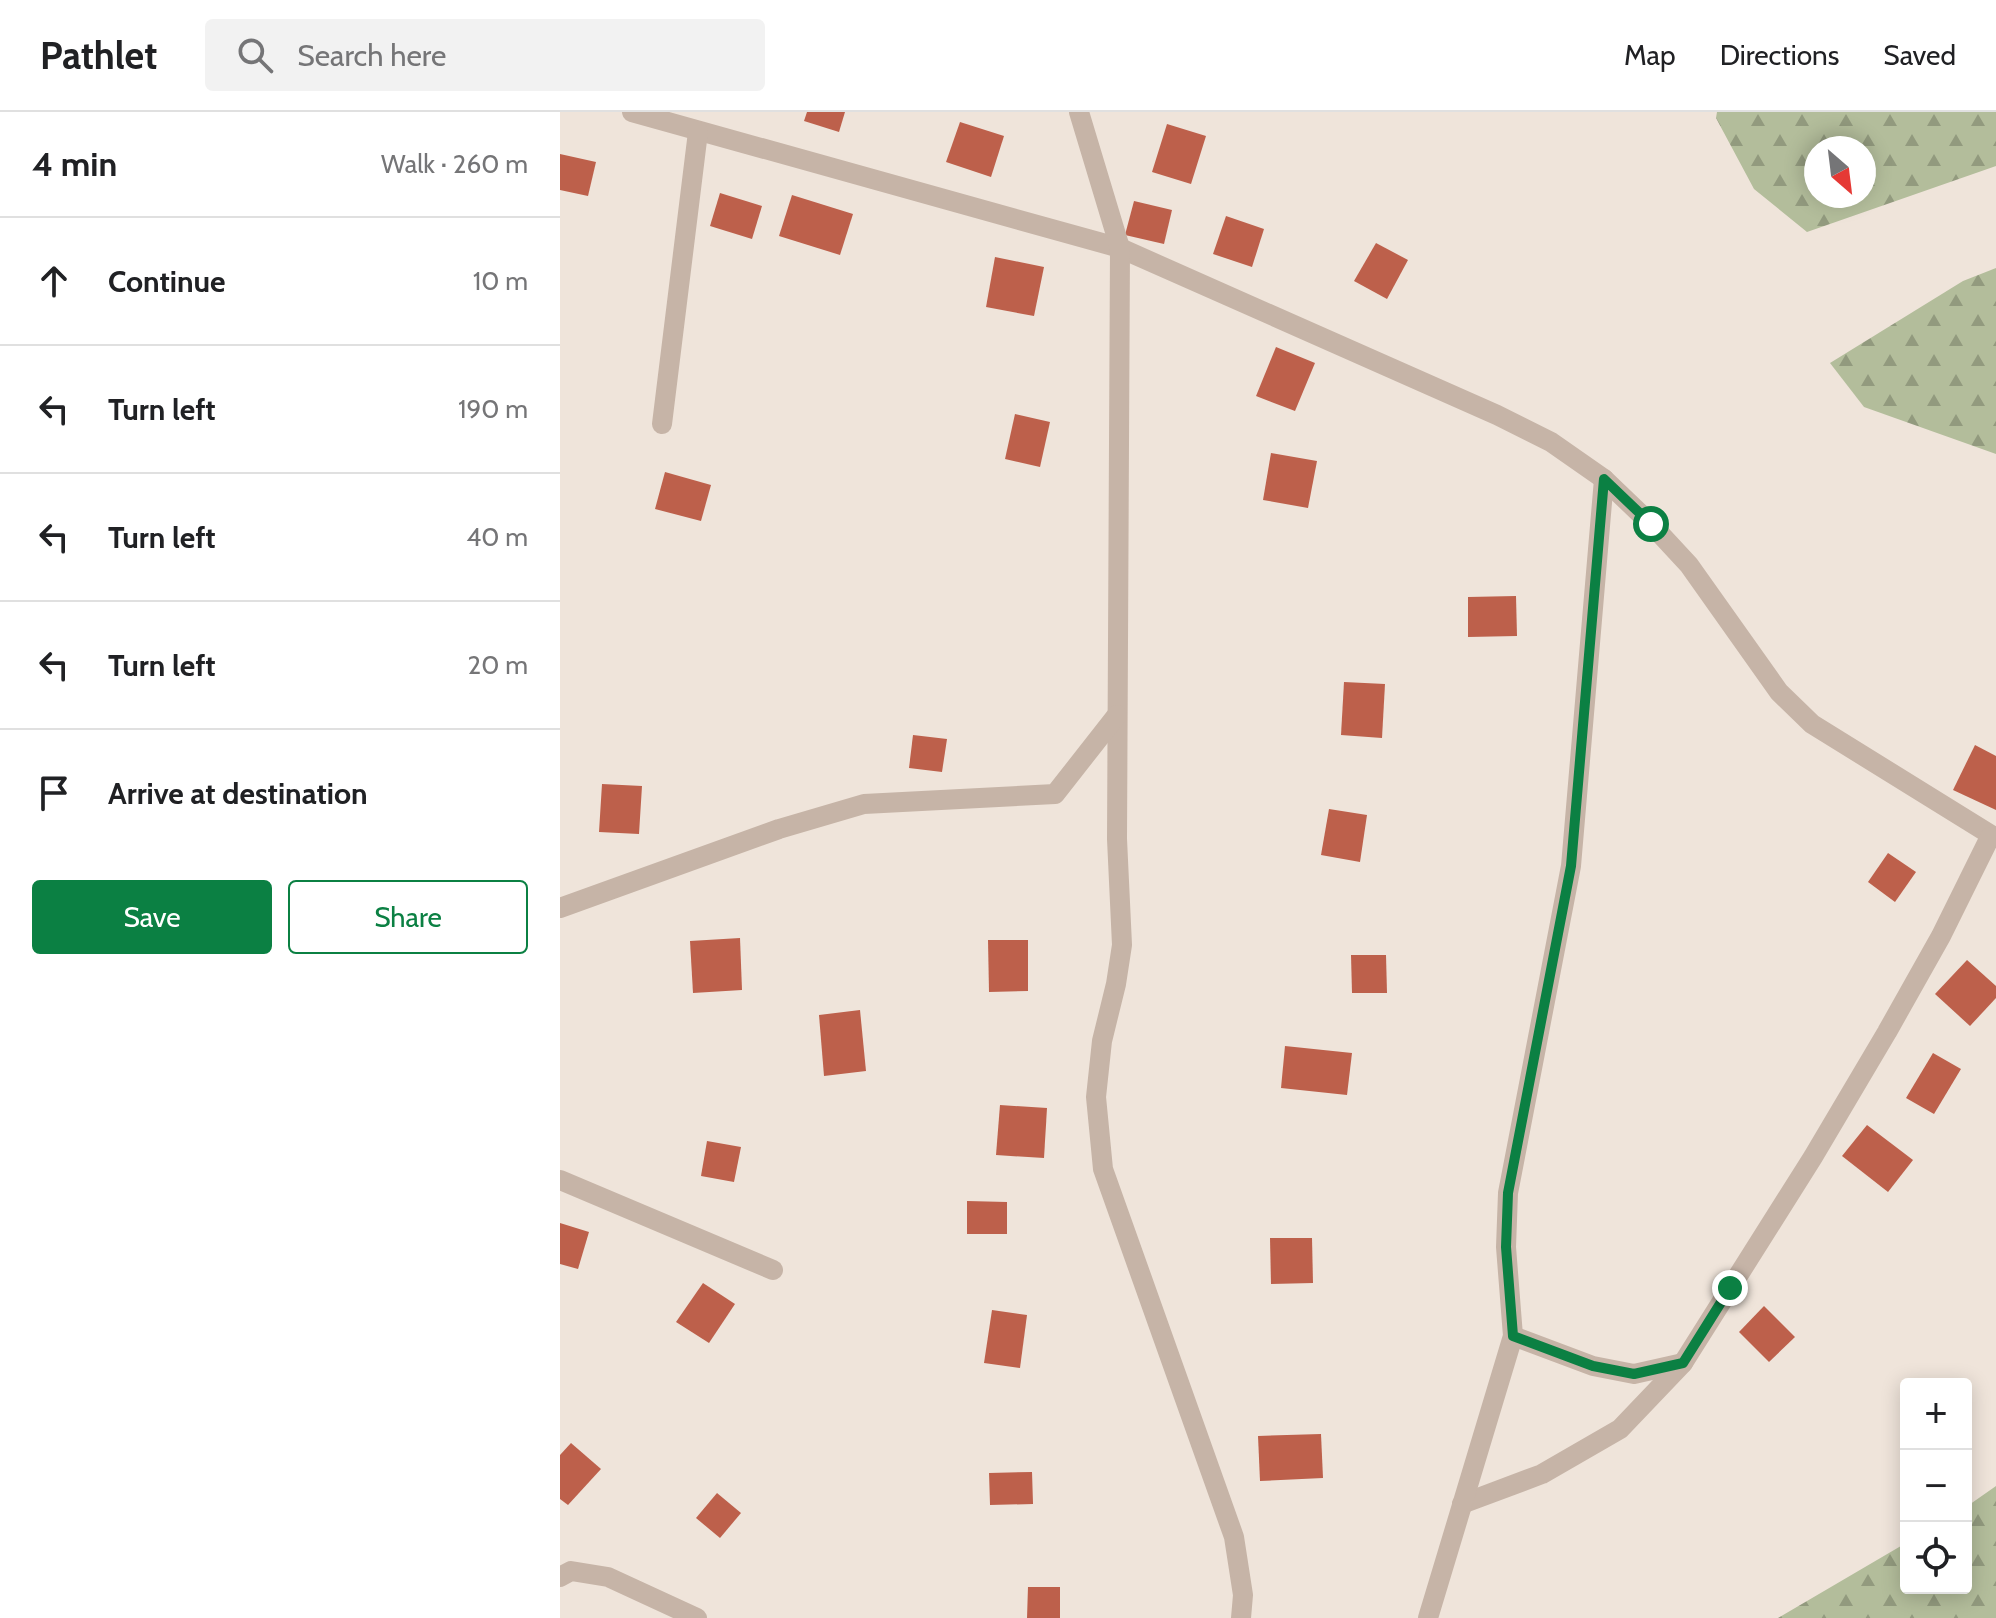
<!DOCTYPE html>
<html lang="en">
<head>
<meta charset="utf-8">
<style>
	:root { --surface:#fff; --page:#f2f2f2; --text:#202124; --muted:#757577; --line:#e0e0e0; --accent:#0b8043 }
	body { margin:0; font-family:Cabin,sans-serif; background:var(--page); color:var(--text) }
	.controls { position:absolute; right:24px; bottom:24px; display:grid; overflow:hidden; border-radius:8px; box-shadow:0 4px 20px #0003 }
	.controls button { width:72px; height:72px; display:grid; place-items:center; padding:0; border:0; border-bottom:2px solid var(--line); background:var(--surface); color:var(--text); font:40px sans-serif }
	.compass { position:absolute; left:1244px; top:24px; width:72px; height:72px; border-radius:50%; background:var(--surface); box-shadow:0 4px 20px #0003; rotate:152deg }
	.stop { position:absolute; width:24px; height:24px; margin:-18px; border:6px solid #0b8043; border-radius:50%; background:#fff }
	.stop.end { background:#0b8043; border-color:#fff; box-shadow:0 2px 8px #0008 }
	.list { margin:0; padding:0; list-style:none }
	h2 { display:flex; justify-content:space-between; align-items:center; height:104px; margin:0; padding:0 32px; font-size:34px }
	h2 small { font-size:26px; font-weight:400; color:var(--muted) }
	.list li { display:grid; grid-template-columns:52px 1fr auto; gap:24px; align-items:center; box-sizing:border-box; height:128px; padding:0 32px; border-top:2px solid var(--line) }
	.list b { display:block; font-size:30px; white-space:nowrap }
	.list em { font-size:26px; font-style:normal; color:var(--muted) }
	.actions { display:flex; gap:16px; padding:24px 32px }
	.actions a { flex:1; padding:18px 0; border:2px solid var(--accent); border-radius:8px; text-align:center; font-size:28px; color:var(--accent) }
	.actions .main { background:var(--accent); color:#fff }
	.icon { flex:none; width:44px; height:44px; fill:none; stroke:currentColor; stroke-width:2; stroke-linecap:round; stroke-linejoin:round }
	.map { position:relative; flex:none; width:1436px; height:1506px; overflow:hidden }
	header { display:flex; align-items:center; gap:48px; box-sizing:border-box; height:112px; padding:0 40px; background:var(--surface); border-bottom:2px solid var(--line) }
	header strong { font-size:38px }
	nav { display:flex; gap:44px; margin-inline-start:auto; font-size:28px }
	.search { width:560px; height:72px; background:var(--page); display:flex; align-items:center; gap:20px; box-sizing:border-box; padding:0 28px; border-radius:8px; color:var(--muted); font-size:30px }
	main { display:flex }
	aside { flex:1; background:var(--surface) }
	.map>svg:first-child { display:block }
</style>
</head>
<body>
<header>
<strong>Pathlet</strong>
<div class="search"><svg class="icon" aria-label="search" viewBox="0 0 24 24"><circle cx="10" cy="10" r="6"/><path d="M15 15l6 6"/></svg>Search here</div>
<nav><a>Map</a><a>Directions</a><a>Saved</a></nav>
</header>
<main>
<aside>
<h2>4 min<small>Walk · 260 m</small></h2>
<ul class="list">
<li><svg class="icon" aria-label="ahead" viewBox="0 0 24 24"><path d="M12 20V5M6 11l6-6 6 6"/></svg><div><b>Continue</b></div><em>10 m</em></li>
<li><svg class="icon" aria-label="left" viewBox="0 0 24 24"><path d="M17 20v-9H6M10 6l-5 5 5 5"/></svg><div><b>Turn left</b></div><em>190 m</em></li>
<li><svg class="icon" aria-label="left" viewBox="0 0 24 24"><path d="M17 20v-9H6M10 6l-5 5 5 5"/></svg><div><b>Turn left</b></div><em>40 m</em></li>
<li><svg class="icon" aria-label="left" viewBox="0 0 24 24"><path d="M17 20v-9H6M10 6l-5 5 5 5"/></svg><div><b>Turn left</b></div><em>20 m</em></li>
<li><svg class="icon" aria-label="arrive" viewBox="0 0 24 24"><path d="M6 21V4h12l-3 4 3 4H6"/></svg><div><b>Arrive at destination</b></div></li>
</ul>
<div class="actions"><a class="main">Save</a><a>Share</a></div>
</aside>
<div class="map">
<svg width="1436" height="1506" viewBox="0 0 1436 1506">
	<defs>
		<pattern id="forest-firs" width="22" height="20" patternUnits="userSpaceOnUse" patternTransform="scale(2)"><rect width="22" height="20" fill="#b3bd9b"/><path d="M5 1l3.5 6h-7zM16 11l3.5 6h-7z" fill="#929a7e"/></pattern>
	</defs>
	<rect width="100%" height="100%" fill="#efe4da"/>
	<g fill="url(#forest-firs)" fill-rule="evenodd">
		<path d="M1157,0H1436V54L1247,120L1194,77L1156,6ZM1256,36H1304V84H1256Z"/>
		<polygon points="1436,156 1436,342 1304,295 1270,251 1403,169"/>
		<polygon points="1436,1374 1436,1506 1218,1506 1346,1431 1346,1476 1406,1476 1406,1395"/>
	</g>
	<g fill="#bd604b">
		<polygon points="247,0 285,0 279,20 244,9"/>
		<polygon points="400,10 444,24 431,65 386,50"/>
		<polygon points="607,12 646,24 631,72 592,60"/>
		<polygon points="0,42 36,50 28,84 0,78"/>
		<polygon points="160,81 202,94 192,127 150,114"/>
		<polygon points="232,83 293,102 280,143 219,124"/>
		<polygon points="574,89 612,98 604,132 565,123"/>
		<polygon points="666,104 704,117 692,155 653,142"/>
		<polygon points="816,131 848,148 827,187 794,169"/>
		<polygon points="435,145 484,155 474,204 426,195"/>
		<polygon points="716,235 755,251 735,299 696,284"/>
		<polygon points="455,302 490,310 480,355 445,347"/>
		<polygon points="711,341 757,349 748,396 703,388"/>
		<polygon points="105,360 151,373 141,409 95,397"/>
		<polygon points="956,484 957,524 908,525 908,485"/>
		<polygon points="784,570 825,572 822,626 781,623"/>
		<polygon points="353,623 387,627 382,660 349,656"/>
		<polygon points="1415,633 1436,644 1436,698 1393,678"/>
		<polygon points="42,672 82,674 79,722 39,720"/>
		<polygon points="769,697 807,703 800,750 761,743"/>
		<polygon points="1328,741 1356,760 1335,790 1308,770"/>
		<polygon points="180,826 182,878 133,881 130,829"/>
		<polygon points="428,828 468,828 468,879 429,880"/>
		<polygon points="791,843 826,843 827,881 792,881"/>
		<polygon points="1407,848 1436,874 1436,886 1410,914 1375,882"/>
		<polygon points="300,898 306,959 264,964 259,903"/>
		<polygon points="725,934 792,941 787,983 721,976"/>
		<polygon points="1373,941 1401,957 1374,1002 1346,986"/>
		<polygon points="440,993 487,996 484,1046 436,1043"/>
		<polygon points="1307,1013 1353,1048 1328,1080 1282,1044"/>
		<polygon points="147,1029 181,1035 174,1070 141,1064"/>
		<polygon points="407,1089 447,1090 447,1122 407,1122"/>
		<polygon points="0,1111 29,1120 18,1157 0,1152"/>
		<polygon points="710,1126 752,1126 753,1171 711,1172"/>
		<polygon points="143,1171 175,1192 149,1231 116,1210"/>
		<polygon points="1204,1194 1235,1225 1209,1250 1179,1220"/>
		<polygon points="432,1198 467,1203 460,1256 424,1251"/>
		<polygon points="761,1322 763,1366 700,1369 698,1324"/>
		<polygon points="11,1331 41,1357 8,1393 0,1387 0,1343"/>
		<polygon points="472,1360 473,1392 430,1393 429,1361"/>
		<polygon points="157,1381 181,1401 160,1426 136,1406"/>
		<polygon points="468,1475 500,1475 500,1506 467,1506"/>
	</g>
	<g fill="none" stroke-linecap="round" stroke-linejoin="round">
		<g stroke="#c6b4a7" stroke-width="20">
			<polyline points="72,0 560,136 937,303 991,330 1044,367 1091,412 1129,453 1219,580 1252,612 1436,726"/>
			<polyline points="519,0 560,136 557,727 562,833 556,872 542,929 536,985 543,1057 674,1425 683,1483 681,1506"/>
			<polyline points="102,312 138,20"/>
			<polyline points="0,796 219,717 304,692 495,682 557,603"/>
			<polyline points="0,1068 213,1158"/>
			<polyline points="953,1224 1033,1254 1074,1262 1123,1251"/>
			<polyline points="902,1392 982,1362 1060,1317 1123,1251 1253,1045 1327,920 1381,824 1430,725"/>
			<polyline points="0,1465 11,1459 48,1465 137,1506"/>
			<polyline points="868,1506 953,1224 946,1135 948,1081 1011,754 1044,367"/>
		</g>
	</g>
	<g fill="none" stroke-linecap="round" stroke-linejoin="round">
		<polyline stroke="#0b8043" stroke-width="10" points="1091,412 1044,367 1011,754 948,1081 946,1135 953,1224 1033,1254 1074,1262 1123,1251 1170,1176"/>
	</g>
</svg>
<div class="controls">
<button>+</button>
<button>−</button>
<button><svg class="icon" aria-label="locate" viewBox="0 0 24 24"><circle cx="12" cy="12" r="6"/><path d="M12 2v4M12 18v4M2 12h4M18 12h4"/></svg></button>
</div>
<svg class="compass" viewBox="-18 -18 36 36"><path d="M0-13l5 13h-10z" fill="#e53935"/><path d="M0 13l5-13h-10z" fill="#757577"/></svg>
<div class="stop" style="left:1091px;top:412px"></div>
<div class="stop end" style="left:1170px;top:1176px"></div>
</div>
</main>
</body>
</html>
